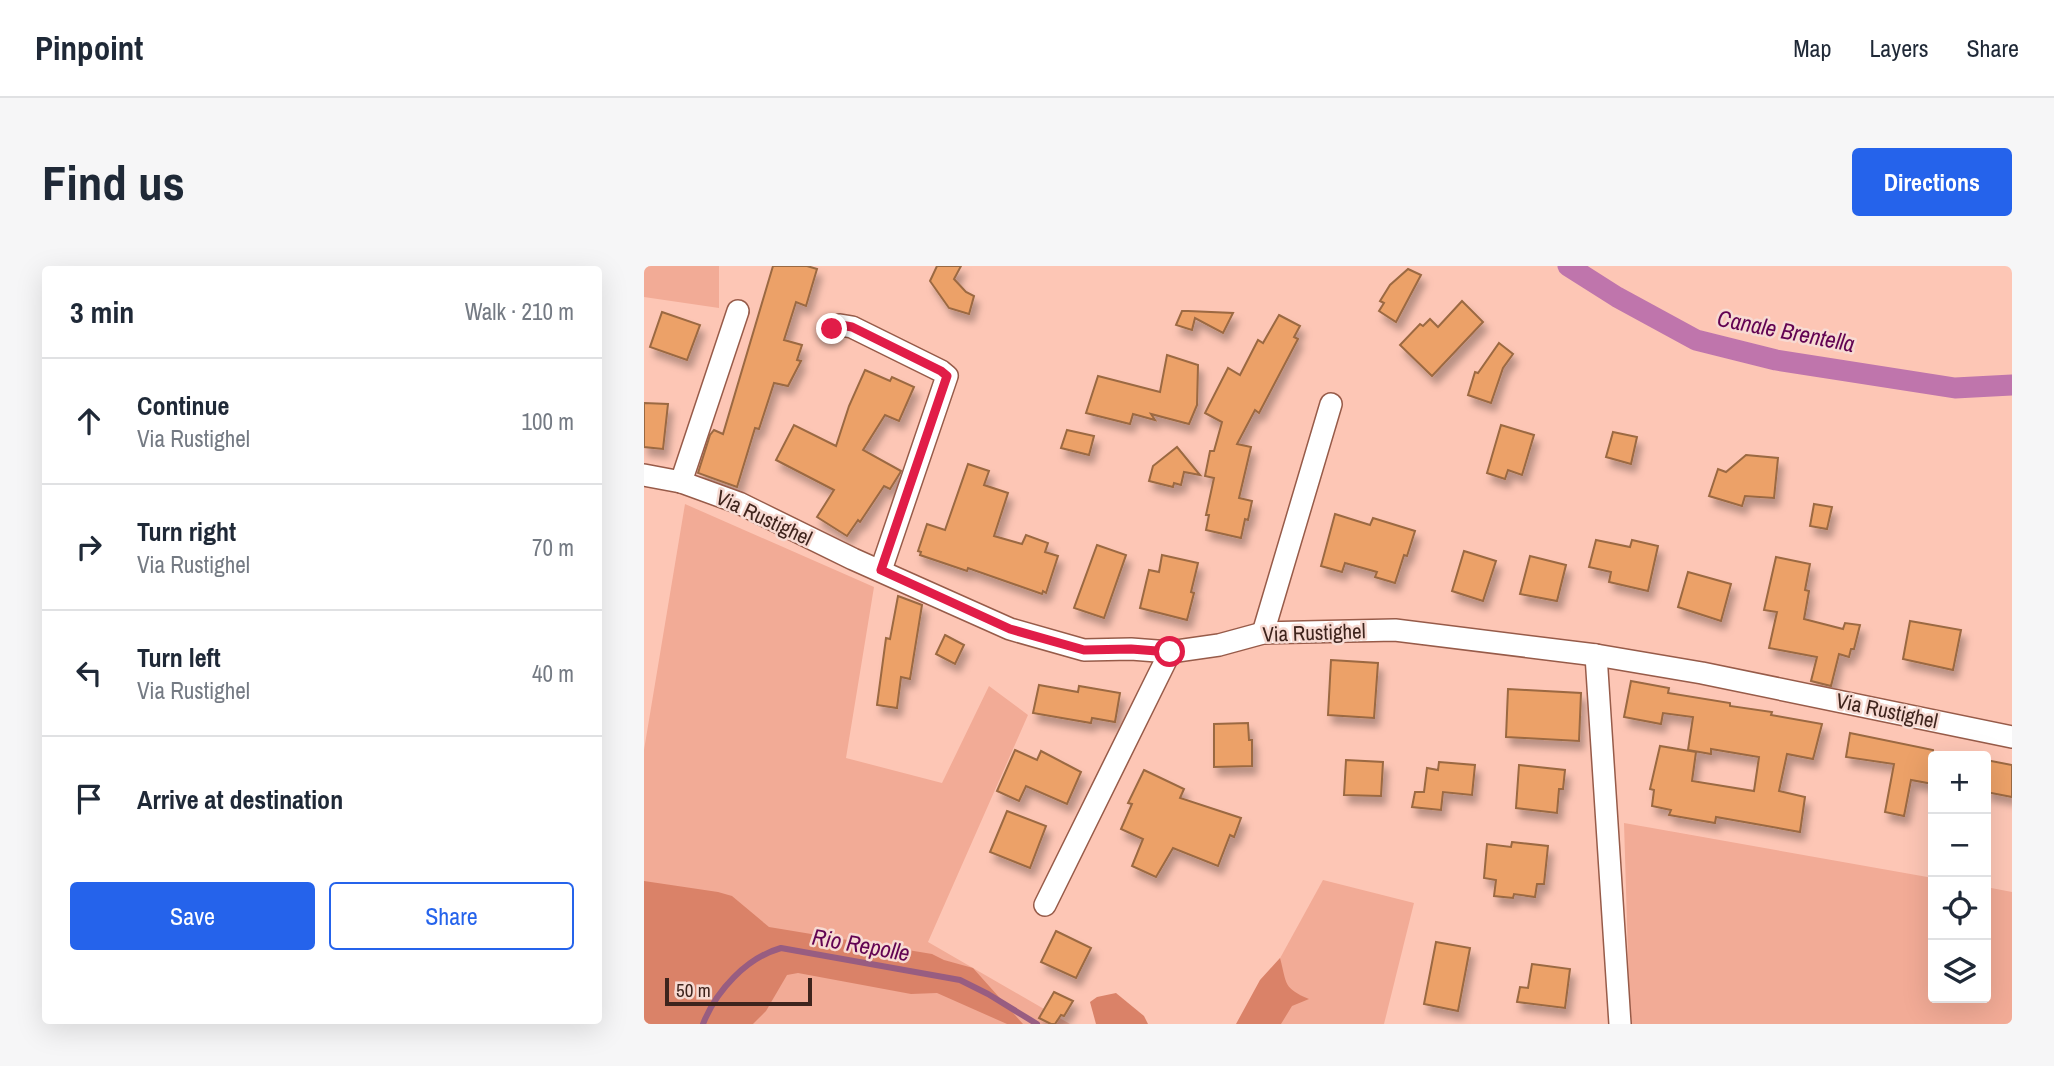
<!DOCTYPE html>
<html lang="en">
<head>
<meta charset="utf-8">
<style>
	:root { --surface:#fff; --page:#f6f6f7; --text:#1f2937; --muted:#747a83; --line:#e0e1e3; --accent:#2563eb }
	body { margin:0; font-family:"Archivo Narrow",sans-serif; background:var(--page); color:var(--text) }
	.controls { position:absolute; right:21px; bottom:21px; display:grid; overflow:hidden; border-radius:7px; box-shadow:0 7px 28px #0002 }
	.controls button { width:63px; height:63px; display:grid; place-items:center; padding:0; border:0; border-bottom:2px solid var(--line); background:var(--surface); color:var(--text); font:35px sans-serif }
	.scale { position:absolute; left:21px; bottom:18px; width:147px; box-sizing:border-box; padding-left:7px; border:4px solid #3e241d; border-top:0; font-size:19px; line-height:24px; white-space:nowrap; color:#3e241d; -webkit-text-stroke:5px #f7dad2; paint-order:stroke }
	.stop { position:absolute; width:21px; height:21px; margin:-16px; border:5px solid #e11d48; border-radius:50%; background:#fff }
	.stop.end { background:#e11d48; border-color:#fff; box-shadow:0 2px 7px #0008 }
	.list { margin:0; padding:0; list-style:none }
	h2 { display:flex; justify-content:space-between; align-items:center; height:91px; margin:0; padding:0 28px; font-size:30px }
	h2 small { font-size:23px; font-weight:400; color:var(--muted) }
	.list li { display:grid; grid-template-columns:46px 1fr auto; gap:21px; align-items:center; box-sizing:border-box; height:126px; padding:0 28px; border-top:2px solid var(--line) }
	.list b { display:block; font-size:26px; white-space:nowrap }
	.list p { margin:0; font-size:23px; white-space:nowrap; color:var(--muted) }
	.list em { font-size:23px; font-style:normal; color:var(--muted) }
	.actions { display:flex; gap:14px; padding:21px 28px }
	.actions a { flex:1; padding:16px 0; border:2px solid var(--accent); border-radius:7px; text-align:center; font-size:24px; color:var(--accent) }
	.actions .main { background:var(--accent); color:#fff }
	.icon { flex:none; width:38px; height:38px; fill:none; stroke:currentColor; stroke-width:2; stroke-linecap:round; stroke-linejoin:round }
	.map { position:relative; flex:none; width:1368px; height:758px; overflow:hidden; border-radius:7px }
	header { display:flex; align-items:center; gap:42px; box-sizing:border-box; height:98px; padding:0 35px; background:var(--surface); border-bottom:2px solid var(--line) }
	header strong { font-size:33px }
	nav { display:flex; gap:38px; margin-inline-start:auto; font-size:24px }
	.intro { display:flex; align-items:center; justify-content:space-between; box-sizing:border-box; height:168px; padding:0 42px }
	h1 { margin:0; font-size:49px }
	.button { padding:18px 32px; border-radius:7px; background:var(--accent); color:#fff; font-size:24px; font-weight:700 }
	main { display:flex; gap:42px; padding:0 42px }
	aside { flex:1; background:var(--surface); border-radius:7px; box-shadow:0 7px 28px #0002 }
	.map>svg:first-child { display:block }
</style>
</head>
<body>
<header>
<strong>Pinpoint</strong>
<nav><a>Map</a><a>Layers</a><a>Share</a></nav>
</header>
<div class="intro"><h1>Find us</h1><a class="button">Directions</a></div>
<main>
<aside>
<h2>3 min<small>Walk · 210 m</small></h2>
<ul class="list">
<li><svg class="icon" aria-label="ahead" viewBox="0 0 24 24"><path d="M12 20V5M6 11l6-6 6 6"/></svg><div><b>Continue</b><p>Via Rustighel</p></div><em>100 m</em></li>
<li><svg class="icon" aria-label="right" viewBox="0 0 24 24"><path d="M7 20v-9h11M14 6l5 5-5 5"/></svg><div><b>Turn right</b><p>Via Rustighel</p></div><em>70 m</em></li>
<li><svg class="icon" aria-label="left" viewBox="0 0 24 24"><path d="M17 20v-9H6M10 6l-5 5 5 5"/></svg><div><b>Turn left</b><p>Via Rustighel</p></div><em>40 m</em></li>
<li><svg class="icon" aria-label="arrive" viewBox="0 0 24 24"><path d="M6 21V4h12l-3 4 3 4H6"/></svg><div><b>Arrive at destination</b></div></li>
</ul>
<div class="actions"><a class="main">Save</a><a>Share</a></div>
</aside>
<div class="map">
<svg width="1368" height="758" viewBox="0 0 1368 758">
	<defs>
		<filter id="shadow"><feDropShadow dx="4.5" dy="8" stdDeviation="3.5" flood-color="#0004"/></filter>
	</defs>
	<rect width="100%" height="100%" fill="#fdc6b5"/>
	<g fill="#f2ab96">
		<polygon points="0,0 75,0 75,42 0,31"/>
		<polygon points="41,238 230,321 202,492 298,517 345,420 384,449 284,676 426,758 0,758 0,484"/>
		<polygon points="980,557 1289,612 1289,732 1342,732 1342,621 1368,626 1368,758 986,758"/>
		<polygon points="679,614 770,637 740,758 600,758"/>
	</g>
	<g fill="#da8268">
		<polygon points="0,615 74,626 88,630 125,661 288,688 300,694 329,702 379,758 363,758 293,727 267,728 154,707 143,709 122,745 109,758 0,758"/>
		<path d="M636,692C643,718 639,722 665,733L648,740L637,758H592L616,714Z"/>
		<polygon points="472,727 500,750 504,758 452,758 446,736 453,731"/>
	</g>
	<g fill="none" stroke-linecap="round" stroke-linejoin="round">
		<path stroke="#985d81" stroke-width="6" d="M59,758C72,725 102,692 137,682L316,714L344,728L393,758"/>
		<polyline stroke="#bf75ac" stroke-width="21" points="924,0 973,31 1052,74 1132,94 1311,122 1368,119"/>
	</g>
	<g fill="#eca168" stroke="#9b6942" stroke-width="2" filter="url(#shadow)">
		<polygon points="129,0 163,0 173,3 162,40 152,36 140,74 158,79 153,94 157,95 144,120 130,117 115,163 111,162 93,221 54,207 66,169 70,164 79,168"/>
		<polygon points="293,0 317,0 310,13 322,26 330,30 325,48 305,42 286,15"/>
		<polygon points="764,3 777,9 752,56 735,45 740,37 736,35 746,19"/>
		<polygon points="818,35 839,56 788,110 756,79 776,58 779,60 786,53 794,61"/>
		<polygon points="538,45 544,45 589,47 579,67 551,52 548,64 532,59"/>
		<polygon points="18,46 56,59 43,94 6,81"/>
		<polygon points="635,49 656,60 650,71 654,73 615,147 611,144 593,178 607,181 595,232 608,235 604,254 601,253 597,272 562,264 565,249 562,249 570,212 561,210 566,185 570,185 578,156 561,147 584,102 596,109 614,74 619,77"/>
		<polygon points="855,77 869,88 859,102 847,137 824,129 831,106 834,107"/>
		<polygon points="523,89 554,99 553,139 545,158 507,148 511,154 489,148 486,158 442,147 454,110 516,126"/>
		<polygon points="221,104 246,115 248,111 270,121 255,155 241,149 219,184 257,205 256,207 246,223 240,220 216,256 214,254 203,270 173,251 190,224 132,194 150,159 192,180 205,140"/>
		<polygon points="0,137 24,138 19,183 0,181"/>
		<polygon points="857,159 890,169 878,209 864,204 861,213 843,207"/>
		<polygon points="423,164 450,170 445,189 417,182"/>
		<polygon points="969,166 993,171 987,198 962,191"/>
		<polygon points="533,181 556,209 540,206 537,219 530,217 529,221 505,215 509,200"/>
		<polygon points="1102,189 1134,192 1130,232 1101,230 1098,240 1065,230 1074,203 1082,206"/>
		<polygon points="324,198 345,205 340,219 364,227 350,270 378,278 382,269 404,277 401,286 414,290 402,327 399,325 398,328 324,302 323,305 276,289 277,286 274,285 283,258 301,264"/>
		<polygon points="1170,238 1188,241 1183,263 1166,260"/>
		<polygon points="691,248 726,259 729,252 771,265 763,290 760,289 751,317 731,311 733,306 701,297 698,306 677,300"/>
		<polygon points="952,274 986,281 988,274 1014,280 1004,325 965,316 967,306 945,301"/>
		<polygon points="453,279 482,289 460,352 430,342"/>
		<polygon points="820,285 852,295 839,335 808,325"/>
		<polygon points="518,289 554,297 547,326 550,327 543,354 496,342 505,304 515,306"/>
		<polygon points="886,290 922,299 913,335 876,328"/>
		<polygon points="1132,291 1166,298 1161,324 1165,325 1160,353 1199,363 1201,357 1216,359 1210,383 1207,383 1205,391 1195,388 1187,420 1167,415 1173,391 1125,382 1133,346 1120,344"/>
		<polygon points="1044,306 1087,318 1077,355 1034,341"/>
		<polygon points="254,330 278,339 266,413 257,411 253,442 233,439 242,372 246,373"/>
		<polygon points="1266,355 1317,364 1309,404 1259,393"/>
		<polygon points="301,369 320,379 311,398 292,388"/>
		<polygon points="687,394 734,397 730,452 684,449"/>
		<polygon points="987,415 1025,422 1024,427 1086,437 1086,440 1128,446 1127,449 1178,458 1169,493 1143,488 1135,525 1161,531 1156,566 1072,551 1071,557 1025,549 1027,544 1008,540 1010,524 1006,523 1016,480 1052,486 1048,515 1110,525 1115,491 1067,483 1067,488 1044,484 1049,451 1019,447 1017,458 980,451"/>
		<polygon points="395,419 434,426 435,420 476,427 471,456 448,452 447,457 389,447"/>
		<polygon points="864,423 937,427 935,475 862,471"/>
		<polygon points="604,457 605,474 608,474 608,500 570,501 570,458"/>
		<polygon points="1206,467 1289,484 1289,518 1267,514 1260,550 1241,546 1250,498 1202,491"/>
		<polygon points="371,484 393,494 397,485 437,506 423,538 382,520 375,535 353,525"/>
		<polygon points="702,494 739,496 737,530 700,529"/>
		<polygon points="1342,494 1368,499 1368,531 1342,526"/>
		<polygon points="795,496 831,499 828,529 799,526 797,544 768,541 771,526 780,526 783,502 794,504"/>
		<polygon points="875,499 921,504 919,523 915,523 913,547 872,542"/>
		<polygon points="500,504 540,523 536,532 597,552 590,571 586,569 574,600 529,582 512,611 488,600 499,573 477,563 488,538 484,537"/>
		<polygon points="363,545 402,560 386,602 346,586"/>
		<polygon points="868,576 904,580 900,618 893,618 891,631 870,628 869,632 850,630 852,614 840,612 843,578 867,581"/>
		<polygon points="412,665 447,682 432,712 397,696"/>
		<polygon points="792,676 826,682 814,745 780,738"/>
		<polygon points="888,698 926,703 921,742 873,736 876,721 884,722"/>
		<polygon points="410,726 429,735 420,750 417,749 411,758 407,758 395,752"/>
	</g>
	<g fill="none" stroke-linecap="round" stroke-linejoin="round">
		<defs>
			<g id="street">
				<polyline points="188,63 196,59 208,61 297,105 303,110 237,304"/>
				<polyline points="0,209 37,216 95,237 209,293 366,363 440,384 487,383 526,386 575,379 619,367 751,364 952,389 1058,407 1368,471"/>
				<polyline points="37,216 94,45"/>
				<polyline points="619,367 687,138"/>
				<polyline points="952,389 976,758"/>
				<polyline points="401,639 526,386"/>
			</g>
		</defs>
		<use href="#street" stroke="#975b49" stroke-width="24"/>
		<use href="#street" stroke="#fff" stroke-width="21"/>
	</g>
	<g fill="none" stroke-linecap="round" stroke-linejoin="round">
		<polyline stroke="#e11d48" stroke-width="9" points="188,63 197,59 208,61 297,105 303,110 237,304 366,363 440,384 487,383 526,386"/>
	</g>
	<g text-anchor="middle" stroke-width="5" stroke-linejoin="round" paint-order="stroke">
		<g font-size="21" fill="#3e241d" stroke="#f7dad2">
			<text transform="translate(120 252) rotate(25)" y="7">Via Rustighel</text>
			<text transform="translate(670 367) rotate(-2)" y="7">Via Rustighel</text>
			<text transform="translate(1243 445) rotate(12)" y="7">Via Rustighel</text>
		</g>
		<g font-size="23" font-style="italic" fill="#620352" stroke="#f7dad2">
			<text transform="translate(1142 65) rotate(11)" y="8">Canale Brentella</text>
			<text transform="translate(217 679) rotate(10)" y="8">Rio Repolle</text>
		</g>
	</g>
</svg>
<div class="controls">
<button>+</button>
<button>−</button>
<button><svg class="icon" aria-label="locate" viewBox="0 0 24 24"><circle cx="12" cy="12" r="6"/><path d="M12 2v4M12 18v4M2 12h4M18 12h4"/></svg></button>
<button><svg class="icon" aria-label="layers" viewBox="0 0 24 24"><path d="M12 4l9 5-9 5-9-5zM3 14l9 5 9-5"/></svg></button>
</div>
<div class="scale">50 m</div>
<div class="stop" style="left:526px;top:386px"></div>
<div class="stop end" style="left:188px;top:63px"></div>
</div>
</main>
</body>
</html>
